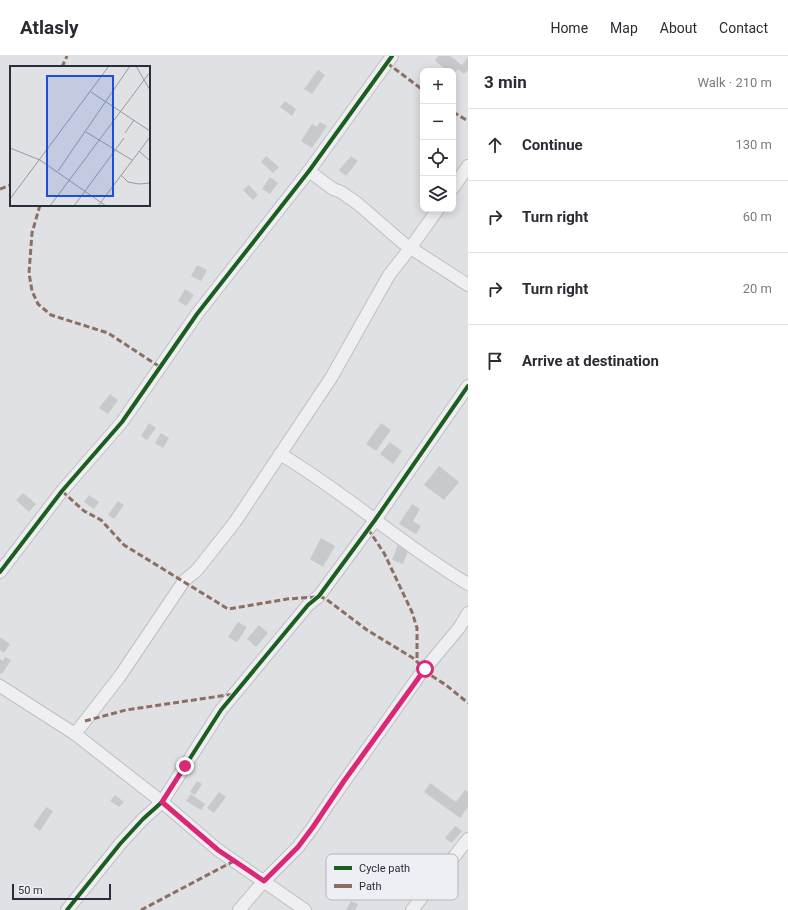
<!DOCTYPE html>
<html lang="en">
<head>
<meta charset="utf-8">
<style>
	:root { --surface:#fff; --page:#f7f7f7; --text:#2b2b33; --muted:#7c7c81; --line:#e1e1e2 }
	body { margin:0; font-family:Roboto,sans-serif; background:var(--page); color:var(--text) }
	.controls { position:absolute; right:12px; top:12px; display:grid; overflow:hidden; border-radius:8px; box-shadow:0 2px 10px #0003 }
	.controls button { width:36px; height:36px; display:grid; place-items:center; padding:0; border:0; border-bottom:1px solid var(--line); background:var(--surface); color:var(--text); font:20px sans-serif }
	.scale { position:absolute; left:12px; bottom:10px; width:99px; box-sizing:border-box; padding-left:4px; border:2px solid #282e3b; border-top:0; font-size:11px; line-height:14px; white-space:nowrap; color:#282e3b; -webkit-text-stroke:3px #edeff4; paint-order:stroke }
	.stop { position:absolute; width:12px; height:12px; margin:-9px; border:3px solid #db2777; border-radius:50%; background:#fff }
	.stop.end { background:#db2777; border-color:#fff; box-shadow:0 1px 4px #0008 }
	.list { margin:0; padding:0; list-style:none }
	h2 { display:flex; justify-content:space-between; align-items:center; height:52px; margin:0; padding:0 16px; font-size:17px }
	h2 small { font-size:13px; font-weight:400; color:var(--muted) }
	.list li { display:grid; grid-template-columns:26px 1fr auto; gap:12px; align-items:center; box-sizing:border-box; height:72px; padding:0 16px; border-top:1px solid var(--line) }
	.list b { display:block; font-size:15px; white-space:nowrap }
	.list em { font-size:13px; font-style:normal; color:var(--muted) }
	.icon { flex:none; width:22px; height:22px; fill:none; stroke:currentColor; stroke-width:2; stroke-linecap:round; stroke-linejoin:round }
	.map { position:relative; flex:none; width:468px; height:854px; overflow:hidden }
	header { display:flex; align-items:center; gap:24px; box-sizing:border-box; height:56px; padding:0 20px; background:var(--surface); border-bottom:1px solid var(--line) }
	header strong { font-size:19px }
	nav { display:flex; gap:22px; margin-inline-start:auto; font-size:14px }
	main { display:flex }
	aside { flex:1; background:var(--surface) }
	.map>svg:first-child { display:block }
</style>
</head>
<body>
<header>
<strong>Atlasly</strong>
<nav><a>Home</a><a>Map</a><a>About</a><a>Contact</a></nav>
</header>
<main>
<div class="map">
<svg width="468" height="854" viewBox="0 0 468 854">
	<rect width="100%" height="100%" fill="#e0e1e4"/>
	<g fill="#c8c9cc">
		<polygon points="438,0 450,0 462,9 468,1 468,14 464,18 458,13 453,19 453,15 448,15 435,5"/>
		<polygon points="318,14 325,19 312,38 304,33"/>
		<polygon points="285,45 296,53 292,60 280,51"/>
		<polygon points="320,66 327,70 312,92 301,85 312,68 317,71"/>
		<polygon points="266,100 279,111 273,117 261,106"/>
		<polygon points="351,100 358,105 346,120 339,114"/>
		<polygon points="270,121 278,127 270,138 262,133"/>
		<polygon points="249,129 258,139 253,144 243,134"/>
		<polygon points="197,209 207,214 201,225 191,220"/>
		<polygon points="185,233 194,239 186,250 178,245"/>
		<polygon points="110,338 118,344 108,358 99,352"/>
		<polygon points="149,367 156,372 147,384 141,380"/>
		<polygon points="381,367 391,374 376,395 366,388"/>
		<polygon points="161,377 169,382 163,392 155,387"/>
		<polygon points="390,386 402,395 393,408 380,398"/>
		<polygon points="439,410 459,426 444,444 424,429"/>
		<polygon points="23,437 36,448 29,456 16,444"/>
		<polygon points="89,439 99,446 94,453 84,446"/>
		<polygon points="118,445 124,449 114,463 108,459"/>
		<polygon points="412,448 420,453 413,465 421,470 416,478 399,468"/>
		<polygon points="321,482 335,490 323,511 310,503"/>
		<polygon points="399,486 410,490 403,508 392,504"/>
		<polygon points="238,566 247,571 237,586 228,581"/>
		<polygon points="259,569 268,577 256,591 247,583"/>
		<polygon points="0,581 10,588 4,597 0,594"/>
		<polygon points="5,601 11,604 2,618 0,617 0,603 3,605"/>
		<polygon points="197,725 202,728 195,739 190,736"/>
		<polygon points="430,727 456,746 465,734 468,736 468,751 460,762 424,736"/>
		<polygon points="219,736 226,741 214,757 207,752"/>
		<polygon points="191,738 205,748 201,754 186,745"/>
		<polygon points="115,739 124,746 119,751 110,745"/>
		<polygon points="46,751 53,755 40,775 33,770"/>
		<polygon points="455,770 462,775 452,787 445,782"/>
		<polygon points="351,845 358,848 355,854 346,854"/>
	</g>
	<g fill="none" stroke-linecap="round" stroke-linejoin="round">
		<defs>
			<g id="street">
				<polyline points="309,115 333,133 341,136 357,147 403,187 468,229"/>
				<polyline points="453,132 468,110"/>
				<path d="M280,398C346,437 402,489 468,528"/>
				<polyline points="0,516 62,435 122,366 197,258 309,115 392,0"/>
				<polyline points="0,630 75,678 162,746 218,794 305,854"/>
				<polyline points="75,678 120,620 184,525 197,514 235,466 331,322 389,219 411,191 438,153"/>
				<polyline points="67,854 120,788 143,763 162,746 221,654 308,549 319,540 375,464 468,330"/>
				<polyline points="239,854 264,825 298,791 313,771 329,747 419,620 459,572 468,557"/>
				<polyline points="412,854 468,783"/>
			</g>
		</defs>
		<use href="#street" stroke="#bebfc2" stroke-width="14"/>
		<use href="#street" stroke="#efeff1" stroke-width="12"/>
		<g stroke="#8d6e63" stroke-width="3" stroke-dasharray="6 3" stroke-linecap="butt">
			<polyline points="387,7 423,34"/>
			<polyline points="62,11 67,0"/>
			<polyline points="453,56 468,65"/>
			<polyline points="0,133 11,129"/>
			<polyline points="40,149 32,177 29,217 32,235 38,248 51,259 108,277 160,311"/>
			<polyline points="62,435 84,455 101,464 124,489 228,553 287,543 316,541"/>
			<polyline points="368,473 384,497 412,556 417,572 417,606"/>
			<polyline points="319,540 326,543 367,574 413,602 425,613"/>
			<polyline points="424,615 446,629 468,647"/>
			<polyline points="85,665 126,654 234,638"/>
			<polyline points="141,854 234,805"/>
		</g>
		<defs>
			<g id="cycleway">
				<polyline points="0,516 62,435 122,366 197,258 309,115 392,0"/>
				<polyline points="67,854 120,788 143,763 162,746 221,654 308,549 319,540 375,464 468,330"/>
			</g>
		</defs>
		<use href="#cycleway" stroke="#edeff4" stroke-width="6"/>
		<use href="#cycleway" stroke="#1b5e20" stroke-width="4"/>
	</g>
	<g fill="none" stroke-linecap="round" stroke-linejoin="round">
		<polyline stroke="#db2777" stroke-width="5" points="185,710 162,746 218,794 264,825 298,791 313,771 344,725 425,613"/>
	</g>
	<g transform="translate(10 10)">
		<rect width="140" height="140" fill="#e0e1e4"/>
		<path fill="none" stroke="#9699a0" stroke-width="1" d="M126,0L140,24M81,26L140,65M76,66L122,94M115,67L124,54M0,82L30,94L96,140M129,85L140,95M48,105L120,0M111,109L118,116L129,118L140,117M0,133L99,0M40,140L140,6M64,140L114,72M88,140L140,71"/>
		<path fill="#1d4ed8" fill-opacity="0.15" stroke="#1d4ed8" stroke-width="2" d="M37,10H103V130H37Z"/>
		<rect width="140" height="140" fill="none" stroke="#282e3b" stroke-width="2"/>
	</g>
	<rect x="326" y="798" width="132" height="46" rx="6" fill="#edeff4" stroke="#b2b5bc" stroke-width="1"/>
	<rect x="334" y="810" width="18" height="4" fill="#1b5e20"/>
	<rect x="334" y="828" width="18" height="4" fill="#8d6e63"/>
	<g font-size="11" fill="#282e3b">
		<text x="359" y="816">Cycle path</text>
		<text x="359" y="834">Path</text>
	</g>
</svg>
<div class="controls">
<button>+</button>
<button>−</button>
<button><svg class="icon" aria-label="locate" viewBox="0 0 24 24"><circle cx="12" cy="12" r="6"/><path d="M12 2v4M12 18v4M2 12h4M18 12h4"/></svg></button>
<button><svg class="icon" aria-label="layers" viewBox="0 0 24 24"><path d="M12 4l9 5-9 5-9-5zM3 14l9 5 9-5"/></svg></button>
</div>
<div class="scale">50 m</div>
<div class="stop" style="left:425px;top:613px"></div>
<div class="stop end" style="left:185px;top:710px"></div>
</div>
<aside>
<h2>3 min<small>Walk · 210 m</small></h2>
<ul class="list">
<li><svg class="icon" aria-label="ahead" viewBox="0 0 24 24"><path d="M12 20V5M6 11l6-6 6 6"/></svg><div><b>Continue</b></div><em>130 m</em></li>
<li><svg class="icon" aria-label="right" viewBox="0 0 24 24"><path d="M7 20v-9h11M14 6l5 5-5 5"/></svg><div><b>Turn right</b></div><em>60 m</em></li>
<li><svg class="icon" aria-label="right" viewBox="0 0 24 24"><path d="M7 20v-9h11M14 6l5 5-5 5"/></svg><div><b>Turn right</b></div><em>20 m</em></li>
<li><svg class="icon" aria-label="arrive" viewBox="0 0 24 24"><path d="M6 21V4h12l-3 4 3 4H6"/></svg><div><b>Arrive at destination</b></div></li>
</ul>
</aside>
</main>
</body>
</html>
